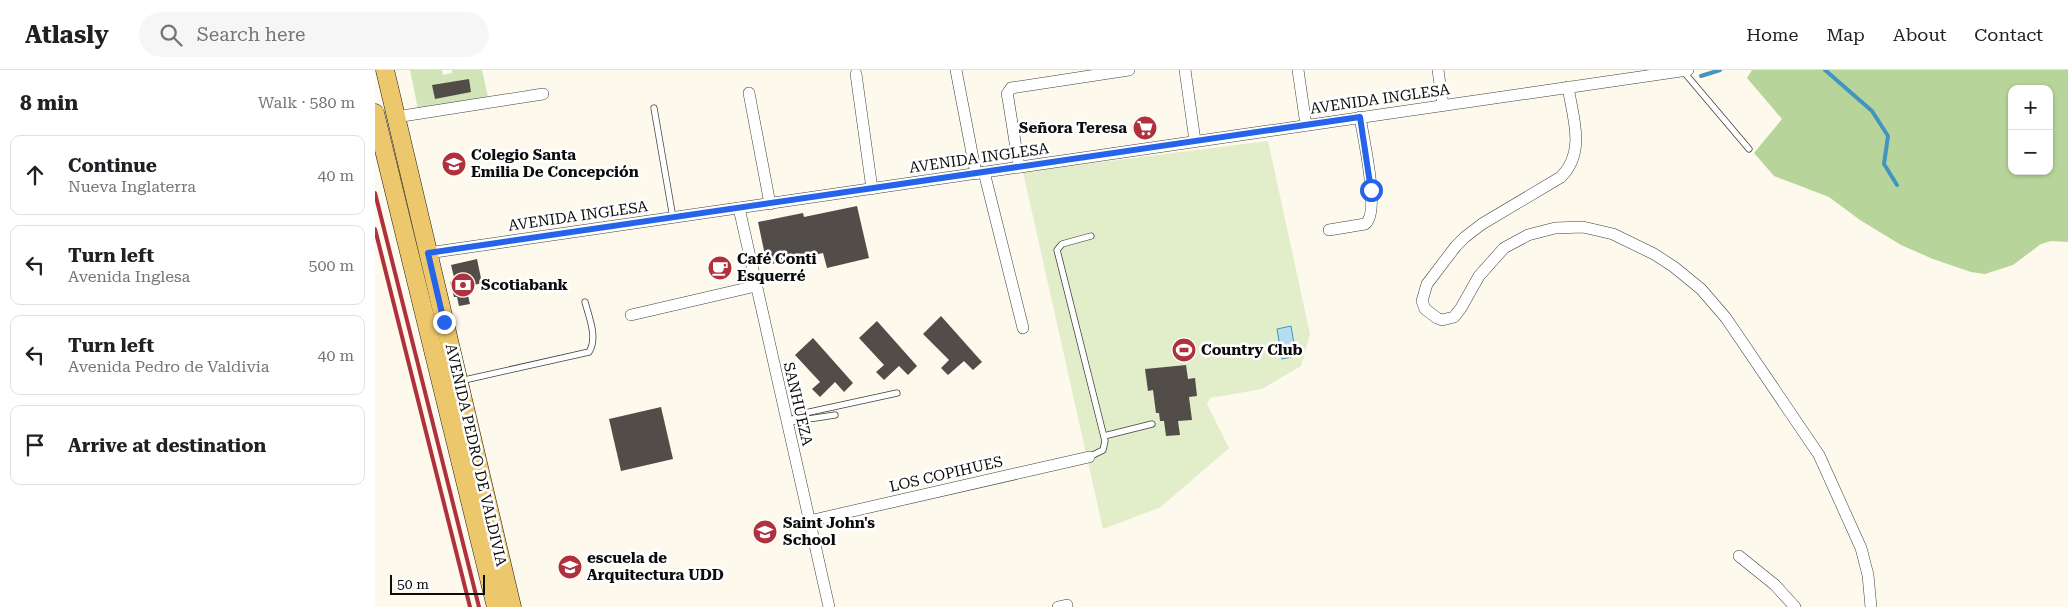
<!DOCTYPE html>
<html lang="en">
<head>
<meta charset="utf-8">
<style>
	:root { --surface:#fff; --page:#f6f6f6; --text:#202124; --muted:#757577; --line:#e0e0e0 }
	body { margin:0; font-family:"Roboto Serif",serif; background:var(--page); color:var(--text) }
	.controls { position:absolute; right:15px; top:15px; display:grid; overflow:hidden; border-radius:10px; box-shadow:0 1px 4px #0004 }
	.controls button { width:45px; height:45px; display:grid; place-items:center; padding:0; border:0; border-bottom:1px solid var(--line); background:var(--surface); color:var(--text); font:25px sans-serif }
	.scale { position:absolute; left:15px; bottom:12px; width:95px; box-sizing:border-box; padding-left:5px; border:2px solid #0c0c0c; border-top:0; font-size:14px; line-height:18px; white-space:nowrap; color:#0c0c0c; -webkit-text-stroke:4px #fff; paint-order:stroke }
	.stop { position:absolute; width:15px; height:15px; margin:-11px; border:4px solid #2563eb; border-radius:50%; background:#fff }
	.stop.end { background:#2563eb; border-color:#fff; box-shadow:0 1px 5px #0008 }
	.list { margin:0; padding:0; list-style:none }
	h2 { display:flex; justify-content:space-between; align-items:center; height:65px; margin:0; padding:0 20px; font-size:21px }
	h2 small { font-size:16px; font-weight:400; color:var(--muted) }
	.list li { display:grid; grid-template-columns:32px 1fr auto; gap:15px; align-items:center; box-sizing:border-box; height:80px; margin:0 10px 10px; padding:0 10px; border:1px solid var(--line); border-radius:10px }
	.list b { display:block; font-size:19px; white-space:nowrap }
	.list p { margin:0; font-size:16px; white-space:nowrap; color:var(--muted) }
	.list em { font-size:16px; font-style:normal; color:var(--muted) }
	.icon { flex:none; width:28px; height:28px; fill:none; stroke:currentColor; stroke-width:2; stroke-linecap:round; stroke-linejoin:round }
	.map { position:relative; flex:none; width:1693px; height:537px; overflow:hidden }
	header { display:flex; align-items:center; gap:30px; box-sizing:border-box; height:70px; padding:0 25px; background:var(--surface); border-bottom:1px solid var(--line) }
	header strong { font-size:24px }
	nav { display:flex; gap:28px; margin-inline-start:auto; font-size:18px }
	.search { width:350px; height:45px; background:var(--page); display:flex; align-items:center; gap:12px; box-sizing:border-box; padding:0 18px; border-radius:28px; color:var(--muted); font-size:19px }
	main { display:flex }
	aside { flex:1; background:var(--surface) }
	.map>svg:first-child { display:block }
</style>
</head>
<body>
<header>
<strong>Atlasly</strong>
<div class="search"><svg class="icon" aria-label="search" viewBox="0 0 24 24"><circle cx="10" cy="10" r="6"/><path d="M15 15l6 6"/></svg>Search here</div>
<nav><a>Home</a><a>Map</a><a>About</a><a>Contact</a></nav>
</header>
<main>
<aside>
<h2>8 min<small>Walk · 580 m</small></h2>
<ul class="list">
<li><svg class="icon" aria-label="ahead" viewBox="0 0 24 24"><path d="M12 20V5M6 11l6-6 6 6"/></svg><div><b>Continue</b><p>Nueva Inglaterra</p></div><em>40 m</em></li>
<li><svg class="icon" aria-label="left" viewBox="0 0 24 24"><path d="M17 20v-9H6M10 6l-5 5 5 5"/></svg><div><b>Turn left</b><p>Avenida Inglesa</p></div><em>500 m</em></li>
<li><svg class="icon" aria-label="left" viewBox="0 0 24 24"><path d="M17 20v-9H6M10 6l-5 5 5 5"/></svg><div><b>Turn left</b><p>Avenida Pedro de Valdivia</p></div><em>40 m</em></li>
<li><svg class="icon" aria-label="arrive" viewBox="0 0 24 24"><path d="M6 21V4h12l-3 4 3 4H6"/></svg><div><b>Arrive at destination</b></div></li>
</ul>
</aside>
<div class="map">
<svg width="1693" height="537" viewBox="0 0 1693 537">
	<rect width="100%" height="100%" fill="#fdf9ec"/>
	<polygon fill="#d2e5b9" points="35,0 67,0 68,5 77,3 77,0 107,0 113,27 43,39"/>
	<path fill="#b7d49a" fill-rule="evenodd" d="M1377,0H1693V172L1676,171L1666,174L1638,195L1610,204L1596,202L1558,189L1526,175L1485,150L1454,127L1399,106L1379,83L1407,49L1372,8ZM1637,19H1674V101H1637Z"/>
	<polygon fill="#e2edca" points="893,71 935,264 926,296 887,319 835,328 832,334 854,378 786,437 728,459 648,102"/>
	<polygon fill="#b5ddf1" stroke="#4295c1" points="916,256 921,286 907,289 902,259"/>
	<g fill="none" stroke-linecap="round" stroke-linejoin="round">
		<g stroke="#4295c1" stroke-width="4">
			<polyline points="1450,0 1497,41 1513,66 1509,94 1522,115"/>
			<polyline points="1326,6 1345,0"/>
		</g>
	</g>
	<g fill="#534d49">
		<polygon points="94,9 96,22 60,29 57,15"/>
		<polygon points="482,136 494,188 452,198 448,183 392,195 383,152 428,143 429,147"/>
		<polygon points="102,189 107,213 91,217 95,234 84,236 82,227 79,227 75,212 80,211 76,195"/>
		<polygon points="566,246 607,292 598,300 589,291 573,305 566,298 574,290 548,264"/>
		<polygon points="502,251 542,296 533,305 524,296 509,310 501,302 509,295 484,268"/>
		<polygon points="438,268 478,313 469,322 460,312 445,327 437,319 445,312 420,285"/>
		<polygon points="811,295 813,309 820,308 822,326 814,327 817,350 803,351 805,365 791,366 789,351 785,351 784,343 781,343 778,320 773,321 770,299"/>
		<polygon points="286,337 298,389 246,401 234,349"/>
	</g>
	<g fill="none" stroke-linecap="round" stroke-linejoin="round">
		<defs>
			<g id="service">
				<polyline points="1308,1 1374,79"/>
				<polyline points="279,38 298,148"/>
				<path d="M85,311L214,282C223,268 214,247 210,232"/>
				<polyline points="412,352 430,343 522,323"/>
				<polyline points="414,352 460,345"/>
				<polyline points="729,366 777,354"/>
				<polyline points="714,387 728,380 730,371 682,180 687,174 716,166"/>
			</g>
			<g id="minor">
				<polyline points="581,0 601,104"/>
				<polyline points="810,0 820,71"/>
				<polyline points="923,0 931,55"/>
				<polyline points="1063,0 1068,35"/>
				<polyline points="481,4 497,119"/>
				<path d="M1193,17C1198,48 1211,82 1186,107L1107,154L1090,167L1081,176L1052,214L1047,231L1050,239L1062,248L1067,250L1079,247L1086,238L1104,206L1129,178L1153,165L1180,158L1208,157L1238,164L1279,184L1299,197L1326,219L1351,248L1444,385L1486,478L1493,505L1496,537"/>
				<polyline points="374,23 395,134"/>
				<polyline points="21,47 168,24"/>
				<polyline points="644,97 633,28 632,24 636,18 754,0"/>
				<polyline points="609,102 648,258"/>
				<polyline points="364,138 454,537"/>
				<path d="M954,160L990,154C1006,143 988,67 985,47"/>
				<polyline points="53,183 1313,0"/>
				<polyline points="256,245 381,216"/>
				<polyline points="434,451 714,387"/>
				<polyline points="1364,486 1400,515 1420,537"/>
				<polyline points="683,537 692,535"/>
			</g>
			<g id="primary">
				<polyline points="10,0 137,537"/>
				<path d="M0,43C39,208 82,372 121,537"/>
			</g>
		</defs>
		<use href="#service" stroke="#3f3f3f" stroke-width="7"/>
		<use href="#minor" stroke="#3f3f3f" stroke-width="12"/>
		<use href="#primary" stroke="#1d1d1d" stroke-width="19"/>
		<use href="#service" stroke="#fff" stroke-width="5.5"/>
		<use href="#minor" stroke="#fff" stroke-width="11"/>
		<use href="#primary" stroke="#edc76c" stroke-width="18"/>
		<g stroke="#b0303c" stroke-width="4">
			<polyline points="0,123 104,537"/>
			<polyline points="0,159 95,537"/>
		</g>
	</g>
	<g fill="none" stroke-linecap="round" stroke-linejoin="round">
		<polyline stroke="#2563eb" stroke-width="6" points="69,252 53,183 985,47 996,120"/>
	</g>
	<defs>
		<symbol id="supermarket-disc" viewBox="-11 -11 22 22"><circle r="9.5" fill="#b0303c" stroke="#fff"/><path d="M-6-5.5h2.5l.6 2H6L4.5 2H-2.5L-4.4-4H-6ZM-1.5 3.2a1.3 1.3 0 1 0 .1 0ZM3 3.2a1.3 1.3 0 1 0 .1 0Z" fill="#fff"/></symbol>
		<symbol id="school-disc" viewBox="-11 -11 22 22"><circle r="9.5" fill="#b0303c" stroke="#fff"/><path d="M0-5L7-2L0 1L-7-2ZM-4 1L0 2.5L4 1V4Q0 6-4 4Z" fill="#fff"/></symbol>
		<symbol id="cafe-disc" viewBox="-11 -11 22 22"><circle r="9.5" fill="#b0303c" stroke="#fff"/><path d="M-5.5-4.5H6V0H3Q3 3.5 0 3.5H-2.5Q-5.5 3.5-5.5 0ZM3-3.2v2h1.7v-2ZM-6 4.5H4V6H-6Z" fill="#fff"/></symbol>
		<symbol id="bank-disc" viewBox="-11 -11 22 22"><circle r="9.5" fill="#b0303c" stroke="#fff"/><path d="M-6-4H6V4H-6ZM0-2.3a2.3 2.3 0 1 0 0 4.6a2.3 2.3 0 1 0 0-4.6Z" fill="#fff"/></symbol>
		<symbol id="stadium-disc" viewBox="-11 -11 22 22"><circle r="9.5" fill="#b0303c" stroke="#fff"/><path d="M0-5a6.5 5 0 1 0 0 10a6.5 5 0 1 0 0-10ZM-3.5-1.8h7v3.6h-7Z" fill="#fff"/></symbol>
	</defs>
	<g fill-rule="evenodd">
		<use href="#supermarket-disc" x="756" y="44" width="28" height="28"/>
		<use href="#school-disc" x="65" y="80" width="28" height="28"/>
		<use href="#cafe-disc" x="331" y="184" width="28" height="28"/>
		<use href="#bank-disc" x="74" y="201" width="28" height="28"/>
		<use href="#stadium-disc" x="795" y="266" width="28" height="28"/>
		<use href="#school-disc" x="376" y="448" width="28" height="28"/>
		<use href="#school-disc" x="181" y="483" width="28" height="28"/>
	</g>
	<g text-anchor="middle" stroke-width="5" stroke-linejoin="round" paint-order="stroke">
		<g font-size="15" fill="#0c0c0c" stroke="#fff">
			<text transform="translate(1005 29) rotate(-8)" y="5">AVENIDA INGLESA</text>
			<text transform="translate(604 88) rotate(-8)" y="5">AVENIDA INGLESA</text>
			<text transform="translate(203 146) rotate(-8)" y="5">AVENIDA INGLESA</text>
			<text transform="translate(423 334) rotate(77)" y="5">SANHUEZA</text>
			<text transform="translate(101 385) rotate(77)" y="5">AVENIDA PEDRO DE VALDIVIA</text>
			<text transform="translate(571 404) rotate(-13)" y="5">LOS COPIHUES</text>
		</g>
		<g font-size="15" font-weight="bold" fill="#0c0c0c" stroke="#fff" text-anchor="start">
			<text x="752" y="63" text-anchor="end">Señora Teresa</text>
			<text x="96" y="90">Colegio Santa<tspan x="96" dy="17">Emilia De Concepción</tspan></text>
			<text x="362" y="194">Café Conti<tspan x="362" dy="17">Esquerré</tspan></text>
			<text x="106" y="220">Scotiabank</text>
			<text x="826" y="285">Country Club</text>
			<text x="408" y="458">Saint John's<tspan x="408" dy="17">School</tspan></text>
			<text x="212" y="493">escuela de<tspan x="212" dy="17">Arquitectura UDD</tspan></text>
		</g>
	</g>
</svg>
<div class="controls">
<button>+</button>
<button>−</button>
</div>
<div class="scale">50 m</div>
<div class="stop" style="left:996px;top:120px"></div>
<div class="stop end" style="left:69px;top:252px"></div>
</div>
</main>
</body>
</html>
